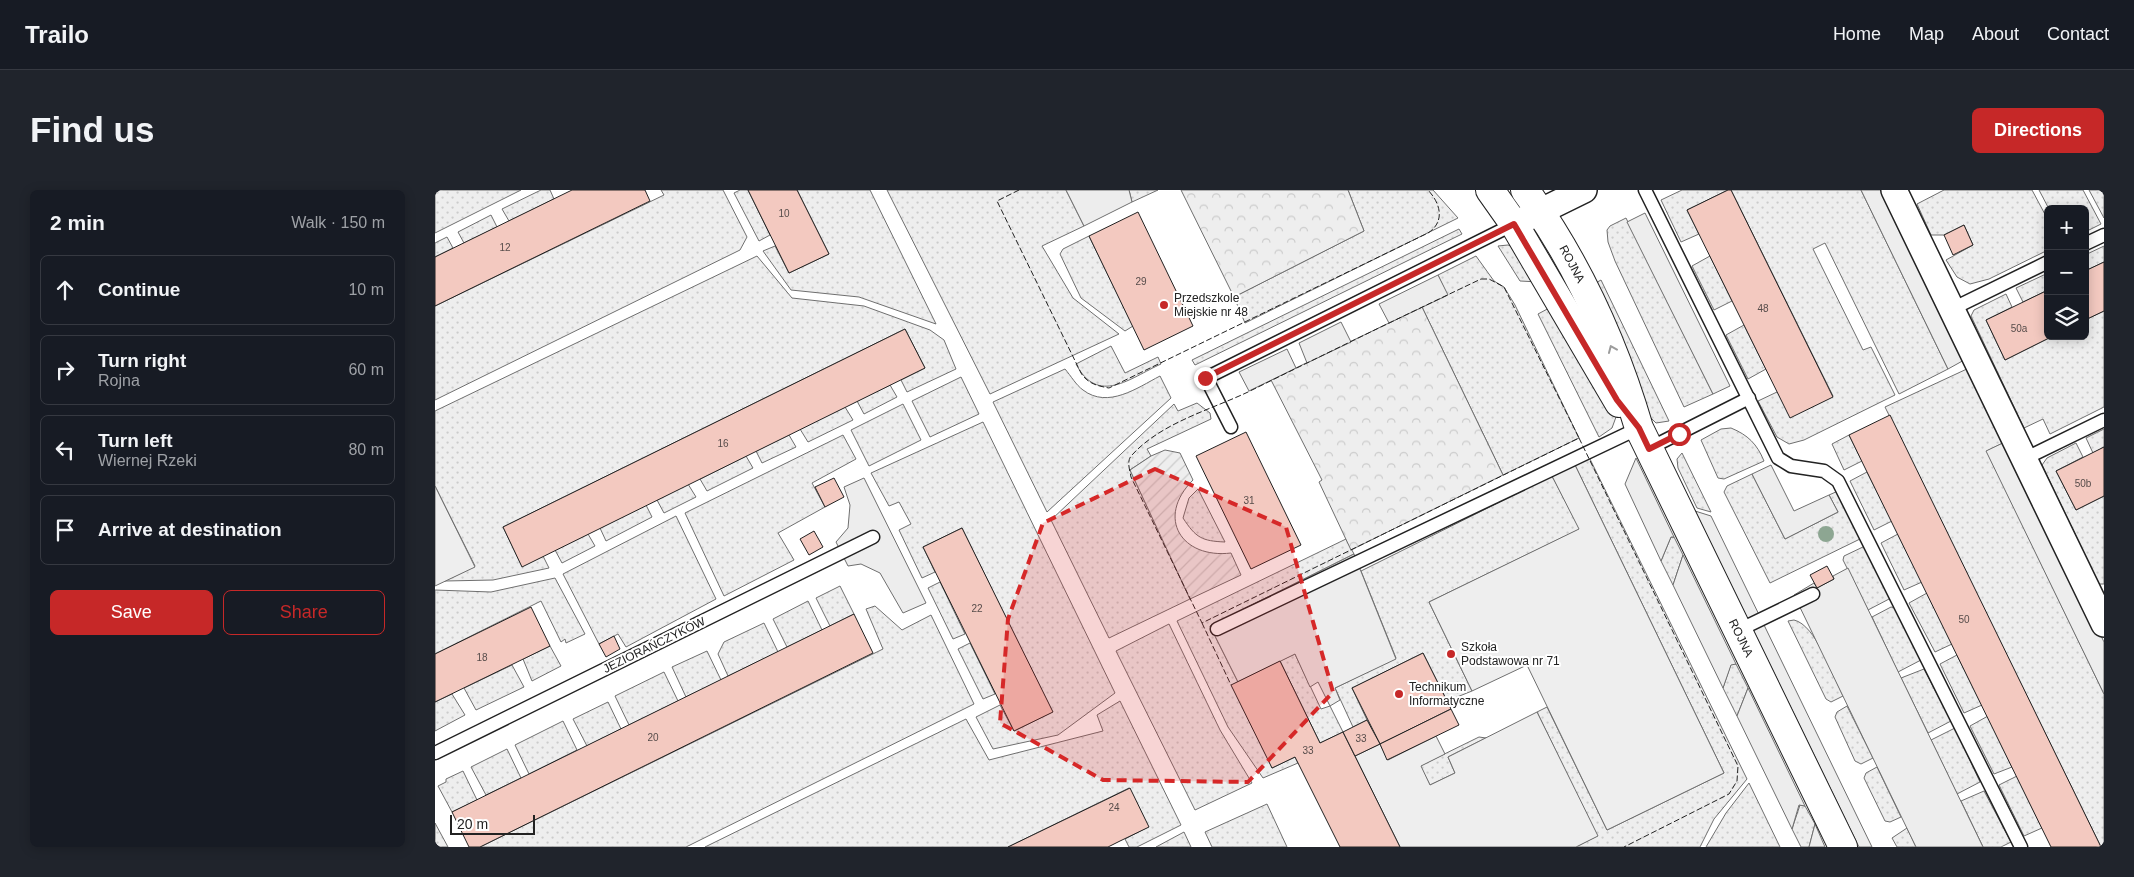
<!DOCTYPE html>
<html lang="en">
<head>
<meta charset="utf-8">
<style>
	:root { --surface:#171b24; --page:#20242c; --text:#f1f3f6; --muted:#9ea1a6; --line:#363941; --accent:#c62828 }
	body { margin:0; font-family:Arial,sans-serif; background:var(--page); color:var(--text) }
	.controls { position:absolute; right:15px; top:15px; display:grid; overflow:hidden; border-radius:8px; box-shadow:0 2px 12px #0003 }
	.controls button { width:45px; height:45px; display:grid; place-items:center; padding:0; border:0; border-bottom:1px solid var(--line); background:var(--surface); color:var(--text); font:25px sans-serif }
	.scale { position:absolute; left:15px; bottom:12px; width:85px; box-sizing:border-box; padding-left:5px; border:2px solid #222; border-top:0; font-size:14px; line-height:18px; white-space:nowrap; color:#222; -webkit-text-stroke:4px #fff; paint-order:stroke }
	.stop { position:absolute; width:15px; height:15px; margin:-11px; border:4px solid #c62828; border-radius:50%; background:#fff }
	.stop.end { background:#c62828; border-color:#fff; box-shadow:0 1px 5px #0008 }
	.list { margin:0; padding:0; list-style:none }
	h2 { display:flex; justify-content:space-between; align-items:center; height:65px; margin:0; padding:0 20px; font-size:21px }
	h2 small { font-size:16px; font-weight:400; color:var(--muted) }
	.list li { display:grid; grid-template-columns:32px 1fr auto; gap:15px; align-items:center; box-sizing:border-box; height:70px; margin:0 10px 10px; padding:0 10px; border:1px solid var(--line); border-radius:8px }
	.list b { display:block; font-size:19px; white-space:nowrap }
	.list p { margin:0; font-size:16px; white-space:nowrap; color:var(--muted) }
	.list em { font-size:16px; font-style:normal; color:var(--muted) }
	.actions { display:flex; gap:10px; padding:15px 20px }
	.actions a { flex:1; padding:11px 0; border:1px solid var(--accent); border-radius:8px; text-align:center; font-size:18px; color:var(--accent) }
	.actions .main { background:var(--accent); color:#fff }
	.icon { flex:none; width:28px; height:28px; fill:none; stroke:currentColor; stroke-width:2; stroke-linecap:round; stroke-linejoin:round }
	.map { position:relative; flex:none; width:1669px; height:657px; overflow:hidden; border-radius:8px }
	header { display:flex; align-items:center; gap:30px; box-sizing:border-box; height:70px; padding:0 25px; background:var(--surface); border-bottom:1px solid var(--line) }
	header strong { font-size:24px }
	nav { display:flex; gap:28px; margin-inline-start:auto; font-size:18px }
	.intro { display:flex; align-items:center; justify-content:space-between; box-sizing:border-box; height:120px; padding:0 30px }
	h1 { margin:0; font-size:35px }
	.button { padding:12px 22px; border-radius:8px; background:var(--accent); color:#fff; font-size:18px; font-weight:700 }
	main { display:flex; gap:30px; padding:0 30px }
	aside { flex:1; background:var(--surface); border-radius:8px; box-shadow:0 2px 12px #0003 }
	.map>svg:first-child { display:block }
</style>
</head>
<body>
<header>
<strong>Trailo</strong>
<nav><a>Home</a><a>Map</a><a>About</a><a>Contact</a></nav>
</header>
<div class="intro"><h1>Find us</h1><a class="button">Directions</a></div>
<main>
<aside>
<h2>2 min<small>Walk · 150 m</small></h2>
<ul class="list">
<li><svg class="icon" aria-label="ahead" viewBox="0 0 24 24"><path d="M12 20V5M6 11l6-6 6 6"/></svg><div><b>Continue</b></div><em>10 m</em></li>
<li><svg class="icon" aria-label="right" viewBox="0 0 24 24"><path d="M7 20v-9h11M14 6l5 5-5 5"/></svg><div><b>Turn right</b><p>Rojna</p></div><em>60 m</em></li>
<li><svg class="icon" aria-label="left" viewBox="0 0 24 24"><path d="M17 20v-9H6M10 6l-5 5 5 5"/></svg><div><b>Turn left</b><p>Wiernej Rzeki</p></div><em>80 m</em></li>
<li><svg class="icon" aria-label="arrive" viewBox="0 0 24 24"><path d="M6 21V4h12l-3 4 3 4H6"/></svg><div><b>Arrive at destination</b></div></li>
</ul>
<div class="actions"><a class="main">Save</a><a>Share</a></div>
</aside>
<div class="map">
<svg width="1669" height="657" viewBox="0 0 1669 657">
	<defs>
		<pattern id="grass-dots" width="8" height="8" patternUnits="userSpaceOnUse" patternTransform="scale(1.25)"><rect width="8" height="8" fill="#eee"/><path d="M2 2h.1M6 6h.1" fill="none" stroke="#ccc" stroke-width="1.8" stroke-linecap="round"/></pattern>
		<pattern id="park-crowns" width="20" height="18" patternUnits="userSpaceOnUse" patternTransform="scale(1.25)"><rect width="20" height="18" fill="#eee"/><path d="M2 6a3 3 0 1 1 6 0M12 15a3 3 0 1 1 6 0" fill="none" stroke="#ccc"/></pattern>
		<pattern id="garden-furrows" width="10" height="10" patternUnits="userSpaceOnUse" patternTransform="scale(1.25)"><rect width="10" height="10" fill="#eee"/><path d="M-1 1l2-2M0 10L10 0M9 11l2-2" fill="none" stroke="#ccc"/></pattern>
	</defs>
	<rect width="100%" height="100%" fill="#fff"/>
	<g fill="url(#grass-dots)" stroke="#6f6f6f">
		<polygon points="0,0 86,0 0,43"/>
		<polygon points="106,0 115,0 119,9 74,31 67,19"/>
		<polygon points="226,0 288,0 312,47 305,60 0,210 0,116 229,5"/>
		<polygon points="305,0 313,0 335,45 324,51 299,3"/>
		<polygon points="362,0 435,0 501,134 424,107 356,100 328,61 340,56 354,83 394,64"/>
		<polygon points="452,0 631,0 649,36 607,56 638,108 684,144 555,204"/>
		<polygon points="694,0 723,0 697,12"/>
		<polygon points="913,0 998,0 1023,28 810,133 799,107 929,41"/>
		<polygon points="1247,0 1293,0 1252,20 1264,44 1246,52 1226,10"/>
		<polygon points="1296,0 1426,0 1513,179 1464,204 1390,53 1378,59 1428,160 1436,157 1460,205 1369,250 1354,254 1342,247 1323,211 1342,202 1398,206"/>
		<polygon points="1509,0 1597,0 1613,30 1613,60 1554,89 1535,94 1522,87 1511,70 1538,55 1529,35 1509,45 1496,45 1482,14"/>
		<polygon points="1604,0 1648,0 1666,34 1650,42 1650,19 1614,19"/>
		<polygon points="1654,0 1669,0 1669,28"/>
		<polygon points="56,25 62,37 29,53 23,42"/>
		<polygon points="1191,28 1278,204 1249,217 1180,71 1173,52 1172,40 1175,36"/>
		<polygon points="1024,39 1027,44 760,175 757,170"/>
		<polygon points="654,46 698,136 690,141 646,108 625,64 628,59"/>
		<polygon points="12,47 18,58 0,67 0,53"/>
		<polygon points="1073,55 1078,57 1104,92 1085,91 1063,56"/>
		<polygon points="1669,56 1669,72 1650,81 1650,65"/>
		<polygon points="322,66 357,108 429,116 495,140 509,150 521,179 472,202 466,190 490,178 470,139 68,337 87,376 108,366 114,378 58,390 10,391 40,376 0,296 0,221"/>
		<polygon points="1041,66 1059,91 1069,97 1080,115 1144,248 1068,285 987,117 1012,105 1003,85"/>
		<polygon points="1275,66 1297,111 1279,120 1257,76"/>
		<polygon points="1613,83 1613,100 1588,112 1581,98"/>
		<polygon points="1166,90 1234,231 1221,233 1215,227 1157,95"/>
		<polygon points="1571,104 1577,117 1551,130 1570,170 1618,146 1650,146 1650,130 1669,121 1669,217 1615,244 1608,229 1589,238 1536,126 1539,120"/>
		<polygon points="1118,116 1181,227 1177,238 1164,247 1103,124"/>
		<polygon points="1309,135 1331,179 1313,189 1291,145"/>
		<path d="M676,156L690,183L723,167L726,174C695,188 663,216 641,174Z"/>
		<polygon points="1534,178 1572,251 1552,261 1669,504 1669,657 1666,657 1450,217"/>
		<path d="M630,179C636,186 641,195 648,200C673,219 702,198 725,186L736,208L612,322L558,212Z"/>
		<polygon points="526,187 544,224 495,247 477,211"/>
		<polygon points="455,195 462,207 429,224 422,211"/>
		<polygon points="762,213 775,223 776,229 712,259 716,266 695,280 755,409 674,448 616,330 739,214 743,221"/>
		<polygon points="468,214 486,250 434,276 416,240"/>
		<polygon points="410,217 418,230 373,252 365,239"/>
		<polygon points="548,232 680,503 623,545 558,559 541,527 565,515 579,541 617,522 527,338 488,357 500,382 487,388 464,340 476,334 464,312 454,316 436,283"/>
		<path d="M1296,238C1313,245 1322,254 1329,271L1289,289L1283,288L1266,250L1286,239Z"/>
		<polygon points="1669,239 1669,257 1658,263 1651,248"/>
		<polygon points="354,245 361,257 327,273 321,261"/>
		<polygon points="408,245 421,269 377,293 390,317 343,343 359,370 289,406 250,323"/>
		<polygon points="1414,245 1427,271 1409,280 1397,254"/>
		<polygon points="1641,253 1648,267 1621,281 1641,320 1669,306 1669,394 1664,394 1607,275 1612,268"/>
		<polygon points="1247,263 1276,322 1262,318 1243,278 1242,269"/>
		<polygon points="311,266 318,278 272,301 265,289"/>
		<polygon points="1154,267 1312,589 1279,629 1265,657 1141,657 1162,646 1102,522 1112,517 1172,640 1289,583 1140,275"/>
		<polygon points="1432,282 1457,331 1439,340 1415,291"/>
		<polygon points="1317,284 1350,349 1403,322 1394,305 1403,301 1425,349 1335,393 1289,302 1292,296"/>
		<polygon points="1117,286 1145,339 994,412 1037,501 1012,511 988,463 917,498 932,530 918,537 900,498 961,468 926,381"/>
		<polygon points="253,294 261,307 229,323 222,310"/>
		<path d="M763,299L790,352C767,351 761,348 748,328L754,308Z"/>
		<polygon points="211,315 217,327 171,351 165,338"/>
		<polygon points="241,326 281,409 191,457 183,444 164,454 128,384"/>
		<polygon points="153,344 160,356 127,373 120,360"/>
		<polygon points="1463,344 1487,392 1469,400 1446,353"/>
		<polygon points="1236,347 1239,347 1248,365 1238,395 1226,371"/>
		<polygon points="911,349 919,364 775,436 803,492 837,578 860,567 863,573 828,588 793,537 742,431"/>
		<polygon points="1430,356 1456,408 1433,420 1408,370 1409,366"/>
		<polygon points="120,388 150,444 131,453 130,449 126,452 106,411 0,464 0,400 56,402"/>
		<polygon points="505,392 530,444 518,449 493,398"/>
		<polygon points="405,396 419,424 395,436 381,408"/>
		<polygon points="1492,403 1517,454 1500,462 1474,413"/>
		<polygon points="373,411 387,440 352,457 338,429"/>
		<polygon points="440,416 467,440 496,425 539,514 251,657 45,657 448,459 431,419"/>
		<polygon points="1456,417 1461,418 1486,470 1463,482 1437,427"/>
		<path d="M1359,430C1381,435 1398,486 1408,506L1396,512L1391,509L1353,431Z"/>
		<polygon points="329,433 343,462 293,486 283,464 289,452"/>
		<polygon points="734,434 785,540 817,593 760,620 681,461"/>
		<polygon points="535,453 560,504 548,509 523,459"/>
		<polygon points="115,456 126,476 97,491 88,469"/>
		<polygon points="272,461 286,490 251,507 237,477"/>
		<polygon points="860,464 886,519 895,516 908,542 885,553 845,471"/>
		<polygon points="1522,465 1547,515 1529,523 1505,474"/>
		<polygon points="1296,474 1301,474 1313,498 1302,526 1288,498"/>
		<polygon points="77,475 89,497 41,520 29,498"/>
		<polygon points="1489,479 1516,531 1493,543 1466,488"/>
		<polygon points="229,482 243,511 194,535 180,506"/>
		<polygon points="17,504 30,525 0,541 0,512"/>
		<polygon points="685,511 746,635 702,657 694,657 690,649 713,637 694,598 573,657 270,657 531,529 554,570 668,541 662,525"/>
		<polygon points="173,512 186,539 152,556 138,529"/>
		<polygon points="1412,516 1438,568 1426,574 1420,571 1400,527 1402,522"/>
		<polygon points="1553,526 1577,577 1559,584 1535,536"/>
		<polygon points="128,531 142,560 94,584 80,555"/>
		<polygon points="1520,538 1545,592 1522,604 1496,550"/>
		<polygon points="1044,547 1051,548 1013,567 1020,583 995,595 985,576"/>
		<polygon points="72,559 86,588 51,605 36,577"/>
		<polygon points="1442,577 1466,627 1455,632 1450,631 1429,588 1431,583"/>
		<polygon points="28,581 42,610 17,622 3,596 11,592 11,589"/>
		<polygon points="1582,586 1607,638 1589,646 1564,595"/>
		<polygon points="1314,593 1345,657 1271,657 1291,623"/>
		<polygon points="1549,601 1576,652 1566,657 1548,657 1526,611"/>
		<polygon points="832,614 852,657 777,657 770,642"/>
		<polygon points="1365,615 1370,616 1380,634 1374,657 1366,657 1357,639"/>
		<polygon points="0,633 13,657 0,657"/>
		<polygon points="1472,638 1481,657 1462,657 1457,648"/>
		<polygon points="749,642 756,657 721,657"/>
	</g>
	<g fill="url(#park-crowns)" stroke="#6f6f6f">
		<polygon points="746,0 913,0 929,41 799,107"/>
		<polygon points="987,117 1068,285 916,360 884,292 887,290 836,190"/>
	</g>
	<path fill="url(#garden-furrows)" stroke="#6f6f6f" d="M730,260L745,263L758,290C720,328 747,369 796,363L806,385L755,409L695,280L716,266Z"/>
	<g fill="#eee" stroke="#6f6f6f">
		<polygon points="1140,275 1289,583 1172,640 1092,475 1037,501 994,412 1144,339 1117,286"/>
		<polygon points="0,296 40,377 0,396"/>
		<polygon points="1102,522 1163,646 1141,657 965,657 920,566 945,554 953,570 1001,546 1010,564 986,576 995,595 1020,583 1013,567"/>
	</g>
	<g fill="#ededed" stroke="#6f6f6f">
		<polygon points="631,0 694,0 697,12 649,36"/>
		<polygon points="1426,0 1450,0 1531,169 1513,179"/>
		<polygon points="1210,23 1295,196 1278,204 1192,32"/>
		<polygon points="1003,85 1013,105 954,133 944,114"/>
		<polygon points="906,132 916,152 872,173 864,153"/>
		<polygon points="852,159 861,178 814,201 804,182"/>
		<polygon points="1572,251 1669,452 1669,504 1551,261"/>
		<polygon points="1201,268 1239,347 1236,347 1226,371 1190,294"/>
		<polygon points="1336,275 1359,321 1394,305 1403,322 1350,349 1317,284"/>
		<polygon points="429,288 491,413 468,423 445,383 426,374 413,376 401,352 413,338 415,315 409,297"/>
		<polygon points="1260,321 1276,326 1437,657 1424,657"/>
		<polygon points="919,364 961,469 900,498 905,510 895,516 883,492 875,497 860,464 803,492 775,436"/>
		<polygon points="1248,365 1301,474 1296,475 1288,498 1238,395"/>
		<polygon points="1413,378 1548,657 1481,657 1359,405 1379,393 1382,398 1399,389 1398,386"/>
		<polygon points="1313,498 1370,616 1364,615 1357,639 1302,526"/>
		<polygon points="1380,634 1390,657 1374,657"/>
	</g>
	<g fill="#f3c9c0" stroke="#222">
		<polygon points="137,0 210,0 215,11 0,116 0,67"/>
		<polygon points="313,0 362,0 394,64 354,83"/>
		<polygon points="1293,0 1296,0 1398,207 1355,228 1252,20"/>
		<polygon points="703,22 758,136 709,160 654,46"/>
		<polygon points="1529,35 1538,55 1518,65 1509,45"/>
		<polygon points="1669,72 1669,121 1650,130 1650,81"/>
		<polygon points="1613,100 1613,146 1618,146 1570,170 1551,130"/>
		<polygon points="470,139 490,178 87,377 68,337"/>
		<polygon points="1455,225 1666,657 1616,657 1432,282 1414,245"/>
		<polygon points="811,242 866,355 816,379 761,266"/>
		<polygon points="1669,257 1669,306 1641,320 1621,281"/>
		<polygon points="399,288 409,307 390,317 380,297"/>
		<polygon points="527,338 618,522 579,541 488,357"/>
		<polygon points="379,341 388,357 374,365 365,349"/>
		<polygon points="1392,376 1399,389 1382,398 1375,385"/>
		<polygon points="96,417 115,456 0,512 0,464"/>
		<polygon points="419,424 438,463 45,657 34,657 17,622"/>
		<polygon points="179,446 185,459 171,467 164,454"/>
		<polygon points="988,463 1016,519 945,554 917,498"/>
		<polygon points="845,471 885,553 908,542 965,657 905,657 860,567 837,578 796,495"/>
		<polygon points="1016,519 1024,535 952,570 945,554"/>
		<polygon points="932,530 945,554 920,566 908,542"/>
		<polygon points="695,598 714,637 685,651 673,657 573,657"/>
	</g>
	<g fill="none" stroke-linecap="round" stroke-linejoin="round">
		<defs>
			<g id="service">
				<polyline points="1210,0 1343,268 1356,276 1389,281 1403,291 1586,657"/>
				<polyline points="1650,54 1669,45"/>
				<polyline points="1517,119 1613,72"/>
				<polyline points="796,237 771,188 1079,34"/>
				<polyline points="1213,259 1314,208"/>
				<polyline points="1589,269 1669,230"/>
				<polyline points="782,439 1204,238"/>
				<polyline points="1302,441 1378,404"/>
				<polyline points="0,563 438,347"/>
			</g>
			<g id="minor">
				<polyline points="1459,0 1669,434"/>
				<polyline points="1086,31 1149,0"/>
			</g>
			<g id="tertiary">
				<polyline points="1055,0 1079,34 1184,213"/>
				<path d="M1090,0C1142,72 1179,153 1204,238L1408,657"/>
			</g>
		</defs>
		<use href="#service" stroke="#222" stroke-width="15"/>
		<use href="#minor" stroke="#222" stroke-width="28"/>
		<use href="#tertiary" stroke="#222" stroke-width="30"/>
		<use href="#service" stroke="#fff" stroke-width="12"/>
		<use href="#minor" stroke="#fff" stroke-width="25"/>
		<use href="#tertiary" stroke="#fff" stroke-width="28"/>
		<g stroke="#222" stroke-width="1" stroke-dasharray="6 2.5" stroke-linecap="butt">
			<path d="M584,0L562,11L646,183C652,193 662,196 674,198L993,43C1010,32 1006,14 993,0"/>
			<path d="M1046,89H1054L1069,97L1144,248L767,433L696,287C695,280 691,271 697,265C726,233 775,220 813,202C890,164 968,126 1046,89Z"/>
			<polyline points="1144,248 1303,576 1302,591 1294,604 1189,657"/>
			<polyline points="767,433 796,495"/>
		</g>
	</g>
	<circle fill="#8da692" cx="1391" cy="344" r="8"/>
	<defs><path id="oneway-chevron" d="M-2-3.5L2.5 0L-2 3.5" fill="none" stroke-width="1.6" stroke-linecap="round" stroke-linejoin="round" transform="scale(1.25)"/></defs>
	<use stroke="#9c9c9c" href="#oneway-chevron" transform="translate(1177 159) rotate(-113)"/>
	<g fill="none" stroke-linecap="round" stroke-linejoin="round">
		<polyline stroke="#c62828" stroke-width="6" points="770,188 1079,34 1182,210 1204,238 1214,259 1244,244"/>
	</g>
	<path fill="#d62828" fill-opacity="0.2" stroke="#d62828" stroke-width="4" stroke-dasharray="10 6" stroke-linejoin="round" d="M720,279L851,337L898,502L813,592L668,590L565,533L573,429L608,333Z"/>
	<g fill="#c62828" stroke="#fff" stroke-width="2">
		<circle cx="729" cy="115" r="5"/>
		<circle cx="1016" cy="464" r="5"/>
		<circle cx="964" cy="504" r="5"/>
	</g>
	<g text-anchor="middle" stroke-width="4" stroke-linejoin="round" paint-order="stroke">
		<g font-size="10" fill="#564c4a">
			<text x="349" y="27">10</text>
			<text x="70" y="61">12</text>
			<text x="706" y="95">29</text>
			<text x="1328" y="122">48</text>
			<text x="1584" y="142">50a</text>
			<text x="288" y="257">16</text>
			<text x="1648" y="297">50b</text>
			<text x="814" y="314">31</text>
			<text x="542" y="422">22</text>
			<text x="1529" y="433">50</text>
			<text x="47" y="471">18</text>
			<text x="218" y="551">20</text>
			<text x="926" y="552">33</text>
			<text x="873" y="564">33</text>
			<text x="679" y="621">24</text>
		</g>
		<g font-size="12" fill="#222" stroke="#fff">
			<text transform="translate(1137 74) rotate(62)" y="4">ROJNA</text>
			<text transform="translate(1306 448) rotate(64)" y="4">ROJNA</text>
			<text transform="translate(219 455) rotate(-26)" y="4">JEZIORAŃCZYKÓW</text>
		</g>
		<g font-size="12" fill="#222" stroke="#fff" text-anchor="start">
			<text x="739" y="112">Przedszkole<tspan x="739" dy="14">Miejskie nr 48</tspan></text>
			<text x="1026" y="461">Szkoła<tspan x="1026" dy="14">Podstawowa nr 71</tspan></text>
			<text x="974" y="501">Technikum<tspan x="974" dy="14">Informatyczne</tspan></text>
		</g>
	</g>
</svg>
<div class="controls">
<button>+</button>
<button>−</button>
<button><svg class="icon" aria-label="layers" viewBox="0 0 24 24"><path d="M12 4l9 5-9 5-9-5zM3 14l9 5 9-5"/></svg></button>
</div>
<div class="scale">20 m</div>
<div class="stop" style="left:1244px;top:244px"></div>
<div class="stop end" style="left:770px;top:188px"></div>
</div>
</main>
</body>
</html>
